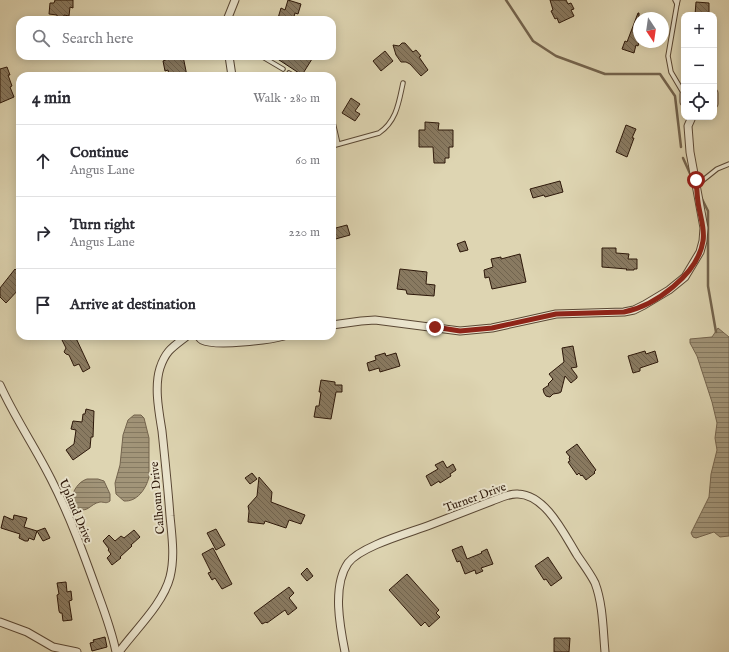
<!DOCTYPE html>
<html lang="en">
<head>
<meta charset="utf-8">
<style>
	:root { --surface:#fff; --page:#f7f7f7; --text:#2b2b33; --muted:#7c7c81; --line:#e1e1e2 }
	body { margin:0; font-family:"IM FELL English",serif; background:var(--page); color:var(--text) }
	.controls { position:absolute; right:12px; top:12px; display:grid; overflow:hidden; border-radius:8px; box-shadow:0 2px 10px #0003 }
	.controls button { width:36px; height:36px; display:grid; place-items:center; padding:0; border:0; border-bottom:1px solid var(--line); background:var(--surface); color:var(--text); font:20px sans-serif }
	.compass { position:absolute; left:633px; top:12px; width:36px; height:36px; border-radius:50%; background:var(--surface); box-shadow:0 2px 10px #0003; rotate:167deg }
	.stop { position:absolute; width:12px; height:12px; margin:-9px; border:3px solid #8f2418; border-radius:50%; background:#fff }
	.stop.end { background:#8f2418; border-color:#fff; box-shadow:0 1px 4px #0008 }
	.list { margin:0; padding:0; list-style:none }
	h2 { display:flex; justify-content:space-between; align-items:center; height:52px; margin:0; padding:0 16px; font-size:17px }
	h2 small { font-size:13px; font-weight:400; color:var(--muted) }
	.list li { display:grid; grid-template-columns:26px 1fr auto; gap:12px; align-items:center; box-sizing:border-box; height:72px; padding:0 16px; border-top:1px solid var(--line) }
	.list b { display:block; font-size:15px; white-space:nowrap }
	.list p { margin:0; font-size:13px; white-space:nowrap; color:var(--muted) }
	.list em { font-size:13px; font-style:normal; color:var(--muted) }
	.icon { flex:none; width:22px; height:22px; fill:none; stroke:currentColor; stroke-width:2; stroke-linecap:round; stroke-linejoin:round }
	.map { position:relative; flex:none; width:729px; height:652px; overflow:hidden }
	.search { position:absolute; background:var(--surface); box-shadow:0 2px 10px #0003; left:16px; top:16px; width:320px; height:44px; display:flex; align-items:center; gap:10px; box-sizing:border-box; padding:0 14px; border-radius:12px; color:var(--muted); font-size:15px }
	.panel { position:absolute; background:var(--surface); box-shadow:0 2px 10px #0003; left:16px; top:72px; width:320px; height:268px; border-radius:12px }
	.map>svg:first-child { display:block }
</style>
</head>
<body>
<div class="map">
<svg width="729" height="652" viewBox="0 0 729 652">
	<defs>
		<pattern id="water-rules" width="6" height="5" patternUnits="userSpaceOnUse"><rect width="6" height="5" fill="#a29579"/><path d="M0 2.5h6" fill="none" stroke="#847961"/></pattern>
		<pattern id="building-back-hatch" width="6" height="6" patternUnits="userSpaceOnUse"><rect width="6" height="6" fill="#897a61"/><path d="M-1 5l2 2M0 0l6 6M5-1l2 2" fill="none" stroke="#70634e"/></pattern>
	</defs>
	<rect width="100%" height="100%" fill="#ded5b2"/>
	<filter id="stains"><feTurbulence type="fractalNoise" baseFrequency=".005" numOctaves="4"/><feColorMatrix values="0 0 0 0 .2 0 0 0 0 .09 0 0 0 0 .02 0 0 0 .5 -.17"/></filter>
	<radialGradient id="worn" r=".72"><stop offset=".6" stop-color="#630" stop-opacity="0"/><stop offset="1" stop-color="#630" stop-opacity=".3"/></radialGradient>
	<g fill="url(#water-rules)" stroke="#73634d">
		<polygon points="718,328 729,337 729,536 720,537 714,532 696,538 693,537 691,533 709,497 711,474 717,450 715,438 717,423 712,402 697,356 690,343 690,339 712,337"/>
		<path d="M134,415H141L144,418L149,438V477C146,489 137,502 124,501L116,494L115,483L120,465L123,435L128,420Z"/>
		<path d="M87,479H98L104,481L110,494V501C106,504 105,502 100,502C89,504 89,514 75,508L71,498C74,490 78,482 87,479Z"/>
	</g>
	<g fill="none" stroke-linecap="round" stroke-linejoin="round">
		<g stroke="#73634d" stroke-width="2.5">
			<polyline points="506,0 533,41 556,56 605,74 660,74 675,96 681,147"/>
			<polyline points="683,158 692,178"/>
			<polyline points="701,197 708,211 708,286 716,332"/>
		</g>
	</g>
	<g fill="url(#building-back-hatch)" stroke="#2d180a">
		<polygon points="55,0 73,0 73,8 70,7 69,16 64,15 64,19 57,18 57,15 49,14 50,3 54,3"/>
		<polygon points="288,0 301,4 298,14 295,13 293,20 281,20 281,19 278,18 281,8 285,10"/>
		<polygon points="550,0 566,0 568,4 571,3 574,9 571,10 574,16 559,23 557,18 555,19 551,11 553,10"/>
		<polygon points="696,2 709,3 709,15 695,15"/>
		<polygon points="638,13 639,13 639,42 638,46 636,45 634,53 622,49 625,41 627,42"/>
		<polygon points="402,43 405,43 413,52 416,50 421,56 419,57 428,70 421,76 410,64 406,62 401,62 396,55 393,45 399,46"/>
		<polygon points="385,51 393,61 381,71 373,61"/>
		<polygon points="175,56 183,56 187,76 172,76 172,74 169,75 168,70 165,71 163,61"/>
		<polygon points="273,56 306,56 312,59 302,75"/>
		<polygon points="7,67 10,75 8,75 12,86 10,87 14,97 0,103 0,69"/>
		<polygon points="351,98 360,104 355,111 360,114 355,121 342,113"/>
		<polygon points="425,122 439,123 438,130 453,130 453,147 449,147 449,158 445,158 445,163 434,163 433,147 419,147 419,130 425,130"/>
		<polygon points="626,125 636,129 632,138 634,138 627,157 616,152"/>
		<polygon points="560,181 563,192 545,197 544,195 533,198 530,189"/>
		<polygon points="347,225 350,235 332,240 332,229"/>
		<polygon points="465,241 468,250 460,252 457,244"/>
		<polygon points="602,248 616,248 616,253 629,254 628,259 637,259 637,269 634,269 634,270 626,270 627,269 602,267"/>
		<polygon points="520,254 526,282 492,289 489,277 485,278 484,270 493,267 491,259 501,257 501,259"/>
		<polygon points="15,269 20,274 20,288 6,303 0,297 0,288"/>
		<polygon points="400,269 427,272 426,284 435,285 434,296 407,294 406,290 397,289"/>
		<polygon points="69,336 75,336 90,368 83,372 79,364 74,366 69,355 66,354 64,352 66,348 62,340"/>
		<polygon points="573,346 577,367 571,368 577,376 577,378 571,383 565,376 561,392 559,393 553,394 550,397 546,396 544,393 543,389 549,385 548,384 553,379 549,374 564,362 562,348"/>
		<polygon points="645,351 646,354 655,351 658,362 640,368 640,371 633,373 628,356"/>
		<polygon points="385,353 386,356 396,353 400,366 380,372 379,368 369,371 367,363 376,360 375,356"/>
		<polygon points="321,380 335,382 335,385 342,385 342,392 336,392 331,419 314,417 316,406 319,406 321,392 319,392"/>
		<polygon points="86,409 94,411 93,437 91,437 90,448 73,460 66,450 74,444 76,430 71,429 73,421 82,422 83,414 85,414"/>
		<polygon points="577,444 596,470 594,472 595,473 586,480 582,475 581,476 579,473 577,475 568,462 570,461 569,458 570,457 566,452"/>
		<polygon points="443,461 447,468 453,464 456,470 450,474 451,476 440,483 439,481 431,486 426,476 438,469 435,465"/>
		<polygon points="252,473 257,479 250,484 245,478"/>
		<polygon points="259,477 272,492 271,502 305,515 301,524 289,520 286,528 265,521 264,524 248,522 249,511 248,506 257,496"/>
		<polygon points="14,515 27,518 24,527 37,531 34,540 29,538 28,541 25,541 19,538 20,534 1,528 4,516 13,520"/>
		<polygon points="45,528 50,538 43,541 37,531"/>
		<polygon points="216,529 225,545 216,550 207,533"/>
		<polygon points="134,530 140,537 131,545 132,546 120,557 121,558 112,565 107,558 111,554 108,550 109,549 103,541 109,535 115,541 121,536 124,538"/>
		<polygon points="462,546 467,559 482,553 481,552 487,549 493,564 481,568 483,571 476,574 475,570 465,574 460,561 457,562 452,550"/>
		<polygon points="213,548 232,584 222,589 215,578 212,580 208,573 211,572 202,554"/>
		<polygon points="548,557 562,578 551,586 546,579 544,580 535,566"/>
		<polygon points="307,568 313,576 307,581 301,574"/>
		<polygon points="407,574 439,610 436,613 440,617 429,627 425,622 421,626 389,590"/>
		<polygon points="66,582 67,592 71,591 72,600 69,601 72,620 63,621 62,613 60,613 59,611 57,595 59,594 57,583"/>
		<polygon points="289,587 294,593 289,598 297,608 288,615 285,610 267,623 266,622 262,624 254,613"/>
		<polygon points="105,637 107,647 92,651 90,643 94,642 93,640"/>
		<polygon points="554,638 570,638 569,652 554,652"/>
	</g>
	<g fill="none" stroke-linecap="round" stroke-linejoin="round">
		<defs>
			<g id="lane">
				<polyline points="675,0 677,4 678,0"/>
				<polyline points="677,4 668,56 671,72 684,94"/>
				<polyline points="261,56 283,69"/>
				<polyline points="289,73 294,76"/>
				<polyline points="332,118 338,144"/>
				<path d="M332,146L379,133C397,121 399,101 403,83"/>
				<polyline points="697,185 717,169 729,164"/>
			</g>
			<g id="street">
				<polyline points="227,20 235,0"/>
				<polyline points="229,56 232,76"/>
				<polyline points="714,93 714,104"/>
				<polyline points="684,94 684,102"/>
				<polyline points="332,325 361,321 375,320 460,331 492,328 556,314 624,312 634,310 644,305 669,290 685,277 700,252 703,241 704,228 690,152 688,126 692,117"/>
				<path d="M198,336C199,337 200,339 202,340C216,347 269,340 284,336"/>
				<path d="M0,385C15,418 35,447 51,479C70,516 84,555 98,594C105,613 112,632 116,652"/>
				<polyline points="0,622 27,632 53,647 77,652"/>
				<path d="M119,652C135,630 163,604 170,577C175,557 172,537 170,516C168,488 165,460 162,431C159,412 154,387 160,368C166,350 173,347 187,336"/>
				<path d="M345,652C340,627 332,586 348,563C361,546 409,533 430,525C451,517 471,509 492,501C500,498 510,493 518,494C546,495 564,534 577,555C583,564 590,573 595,583C603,604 603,630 605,652"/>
			</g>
		</defs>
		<use href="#lane" stroke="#594734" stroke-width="5.5"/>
		<use href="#street" stroke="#594734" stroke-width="9"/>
		<use href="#lane" stroke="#eae4cd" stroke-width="3.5"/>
		<use href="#street" stroke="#eae4cd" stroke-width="7"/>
	</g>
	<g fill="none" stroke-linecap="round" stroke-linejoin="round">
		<path stroke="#8f2418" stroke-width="5" d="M435,327L460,331L492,328L556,314L624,312C655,306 698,274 703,241C705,230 701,219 699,208C697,199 697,189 696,180"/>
	</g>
	<g text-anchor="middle" stroke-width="4" stroke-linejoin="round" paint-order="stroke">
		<g font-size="12" fill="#2d180a" stroke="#eae4cd">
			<text transform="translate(475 497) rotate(-20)" y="4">Turner Drive</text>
			<text transform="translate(157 498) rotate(-95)" y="4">Calhoun Drive</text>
			<text transform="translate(76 511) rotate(67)" y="4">Upland Drive</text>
		</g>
	</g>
	<rect width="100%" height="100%" filter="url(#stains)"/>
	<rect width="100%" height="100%" fill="url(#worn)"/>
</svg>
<div class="controls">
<button>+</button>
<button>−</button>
<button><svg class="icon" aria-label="locate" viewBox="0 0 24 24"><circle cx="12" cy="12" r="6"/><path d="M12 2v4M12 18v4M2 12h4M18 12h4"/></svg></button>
</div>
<svg class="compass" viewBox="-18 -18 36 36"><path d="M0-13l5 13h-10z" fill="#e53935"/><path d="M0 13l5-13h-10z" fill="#7c7c81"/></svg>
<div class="stop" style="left:696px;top:180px"></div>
<div class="stop end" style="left:435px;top:327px"></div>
<div class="search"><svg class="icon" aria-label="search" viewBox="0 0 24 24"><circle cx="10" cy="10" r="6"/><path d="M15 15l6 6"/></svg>Search here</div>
<section class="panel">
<h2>4 min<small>Walk · 280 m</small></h2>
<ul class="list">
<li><svg class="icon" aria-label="ahead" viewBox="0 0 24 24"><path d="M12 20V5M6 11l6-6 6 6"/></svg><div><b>Continue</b><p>Angus Lane</p></div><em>60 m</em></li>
<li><svg class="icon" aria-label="right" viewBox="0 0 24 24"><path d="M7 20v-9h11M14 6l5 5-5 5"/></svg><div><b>Turn right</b><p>Angus Lane</p></div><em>220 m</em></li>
<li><svg class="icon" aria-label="arrive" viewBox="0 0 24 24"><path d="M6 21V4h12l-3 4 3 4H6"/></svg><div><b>Arrive at destination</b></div></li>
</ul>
</section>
</div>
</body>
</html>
